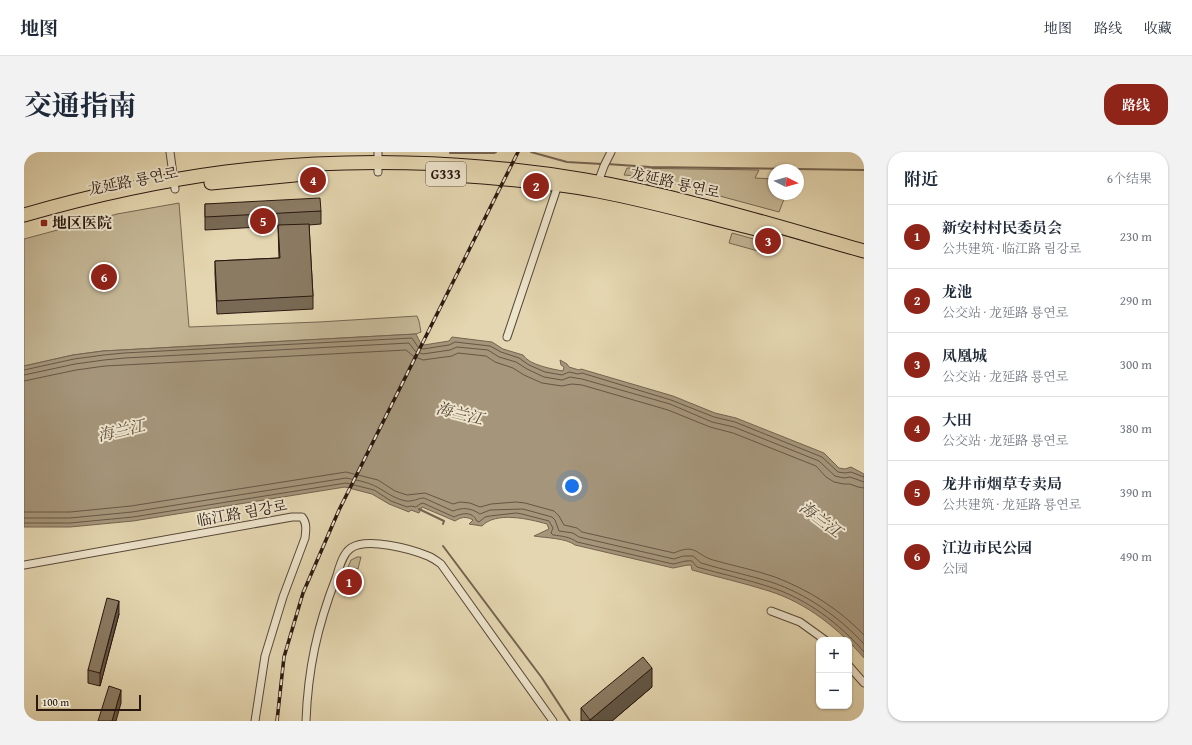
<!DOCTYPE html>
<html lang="zh">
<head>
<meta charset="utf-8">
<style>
	:root { --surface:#fff; --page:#f2f2f3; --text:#1f2937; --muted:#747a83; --line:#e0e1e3; --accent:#8f2418 }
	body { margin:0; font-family:"Gentium Book Plus","Noto Serif SC","Noto Serif KR",serif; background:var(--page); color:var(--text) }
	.controls { position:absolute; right:12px; bottom:12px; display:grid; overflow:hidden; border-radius:8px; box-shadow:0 1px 3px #0004 }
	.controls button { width:36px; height:36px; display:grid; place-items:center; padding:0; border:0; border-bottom:1px solid var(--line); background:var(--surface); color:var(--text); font:20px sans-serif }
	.compass { position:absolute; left:744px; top:12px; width:36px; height:36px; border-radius:50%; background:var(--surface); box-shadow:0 1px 3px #0004; rotate:96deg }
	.scale { position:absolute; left:12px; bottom:10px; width:105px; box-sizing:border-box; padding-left:4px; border:2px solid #2a1810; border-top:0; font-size:11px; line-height:14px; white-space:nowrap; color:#2a1810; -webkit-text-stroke:3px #ede4cc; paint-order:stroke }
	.you { position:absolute; left:548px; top:334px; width:14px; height:14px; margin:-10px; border:3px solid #fff; border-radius:50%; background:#1a73e8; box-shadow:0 0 0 6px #1a73e833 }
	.badge { display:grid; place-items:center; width:26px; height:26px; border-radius:50%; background:var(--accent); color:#fff; font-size:13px; font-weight:700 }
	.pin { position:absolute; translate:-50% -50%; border:2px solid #fff; box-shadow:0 1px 4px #0006 }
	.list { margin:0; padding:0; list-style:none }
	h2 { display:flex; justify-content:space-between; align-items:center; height:52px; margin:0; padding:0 16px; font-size:17px }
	h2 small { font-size:13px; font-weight:400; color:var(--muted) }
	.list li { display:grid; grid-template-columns:26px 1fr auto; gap:12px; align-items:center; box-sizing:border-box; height:64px; padding:0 16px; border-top:1px solid var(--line) }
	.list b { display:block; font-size:15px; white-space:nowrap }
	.list p { margin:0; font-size:13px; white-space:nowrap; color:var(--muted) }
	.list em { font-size:13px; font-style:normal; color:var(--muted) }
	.map { position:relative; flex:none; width:840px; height:569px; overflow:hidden; border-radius:16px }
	header { display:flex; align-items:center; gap:24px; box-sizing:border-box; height:56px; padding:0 20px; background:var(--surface); border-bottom:1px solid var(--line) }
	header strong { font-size:19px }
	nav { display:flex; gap:22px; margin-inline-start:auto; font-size:14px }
	.intro { display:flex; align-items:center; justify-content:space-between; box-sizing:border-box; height:96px; padding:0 24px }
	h1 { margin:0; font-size:28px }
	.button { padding:10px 18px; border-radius:16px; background:var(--accent); color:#fff; font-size:14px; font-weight:700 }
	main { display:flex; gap:24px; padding:0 24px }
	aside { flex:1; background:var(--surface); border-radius:16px; box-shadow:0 1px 3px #0004 }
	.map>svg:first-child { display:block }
</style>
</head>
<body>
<header>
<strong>地图</strong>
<nav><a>地图</a><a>路线</a><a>收藏</a></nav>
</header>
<div class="intro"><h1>交通指南</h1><a class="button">路线</a></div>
<main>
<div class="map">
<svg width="840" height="569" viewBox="0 0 840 569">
	<rect width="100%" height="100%" fill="#e4d6b0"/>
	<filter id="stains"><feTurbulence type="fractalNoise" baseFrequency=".005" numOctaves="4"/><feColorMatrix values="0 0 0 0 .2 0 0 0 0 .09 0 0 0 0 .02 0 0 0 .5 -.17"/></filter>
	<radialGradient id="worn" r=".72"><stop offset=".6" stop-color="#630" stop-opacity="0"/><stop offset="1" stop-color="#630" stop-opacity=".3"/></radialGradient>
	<g fill="#c4b695" stroke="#776752">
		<polygon points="603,16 735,18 731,26 750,27 750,42 762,42 755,60 640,29 638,34 623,33 626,25 600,23"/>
		<polygon points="155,51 165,175 295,170 393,164 395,169 397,180 392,182 79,199 49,203 0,214 0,87 93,62"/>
		<polygon points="708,81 737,89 734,99 705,91"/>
		<polygon points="333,405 337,405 334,417 324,415 327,408"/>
	</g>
	<path fill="#a5957a" stroke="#746350" d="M392,182L397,192L400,193L425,189L428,185L468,190L479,197L499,203C505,213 528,217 539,219L540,215L537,213L536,208L543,212L545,215L555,218L557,217L649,244L691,261L712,266L800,301L815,316L821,317L827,315L840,322V506C815,477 783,451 745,439C720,431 693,425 668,418L667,413C660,413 656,415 649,416L551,393C542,386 522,386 510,384L525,377L523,372C505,367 472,359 458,374L445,372L449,368C442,364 437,365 431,369L398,355L395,361L387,358L385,360L365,352L348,342L321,335L109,369L46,375H0V214L49,203L79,199Z"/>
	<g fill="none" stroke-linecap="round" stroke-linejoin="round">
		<g stroke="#685645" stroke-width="1">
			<polyline points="0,218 50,207 80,203 100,201 388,186 394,195 399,197 425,193 431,190 466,194 477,200 495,206 505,213 521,220 538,223 545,220 554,222 558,221 647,248 690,265 711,270 798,305 814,320 821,321 827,320 840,325"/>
			<polyline points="0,223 51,212 80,208 101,206 385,191 391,199 399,202 426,198 433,195 464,198 475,205 492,210 503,217 520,225 538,228 546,225 558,227 646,252 688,270 710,275 795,309 811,324 820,326 826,325 840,330"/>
			<polyline points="0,229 52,218 81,214 382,198 389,204 399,208 428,204 434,201 462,204 471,210 489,216 500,223 518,231 538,234 548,232 558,233 644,258 686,275 709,281 792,314 802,325 810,330 820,332 826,332 834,335 840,336"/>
			<path d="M0,360H46L107,354L322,320L354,328L371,339L383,343L401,341L429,352L436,350L446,351L456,355L467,352L492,350L501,351L530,359L535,364L540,373L553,376L558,380L650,401C672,391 672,403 689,408C710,414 731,418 751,425C785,438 815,457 840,483"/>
			<path d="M0,366H46L108,360L322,326C332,328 344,330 353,335C362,340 371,347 382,349C389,350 394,346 400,346L429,359C439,355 447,356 456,362L466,358L499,357L528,365L531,368L535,379L549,381L555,385L650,407L659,404H669L677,411C700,418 724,423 747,430C783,442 815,465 840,492"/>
			<path d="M0,371H46L109,365L322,331L350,338L367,349L383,355L387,354L392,355L396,352L399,351L430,365C438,361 448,359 453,369L455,370L461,365L466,364L492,361L498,362L525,369L529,376L527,381L529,383C538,384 546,385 553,390L649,412C656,411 661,408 668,409L673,415C697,422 722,427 746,435C783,447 815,471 840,500"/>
		</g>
		<g stroke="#746350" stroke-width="2">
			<polyline points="507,0 543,10 578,12"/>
			<polyline points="426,1 470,1 472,0"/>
			<polyline points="583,12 626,15 840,18"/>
			<polyline points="395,357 420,369 419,372"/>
			<polyline points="419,394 518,526 546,569"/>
		</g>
		<defs>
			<g id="street">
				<polyline points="146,0 151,37"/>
				<polyline points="354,20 354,0"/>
				<polyline points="573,33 580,14 587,0"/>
				<polyline points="483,185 534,33"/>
				<path d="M0,413L268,365H278C283,371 282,378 281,386L259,445L241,504L231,569"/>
				<polyline points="747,459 776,470 801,488"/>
				<polyline points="825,514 840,531"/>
				<path d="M282,569C284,517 293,475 312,426C315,417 318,402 327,396C343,385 387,397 404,404C409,406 413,409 417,412L529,569"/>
			</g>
			<g id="highway">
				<path d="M429,23C477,26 526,30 574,39C627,49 679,64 732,77"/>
				<polyline points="187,31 281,22"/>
				<path d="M0,63C66,44 133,29 202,20C318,5 446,8 561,28C656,44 748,73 840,99"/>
			</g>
		</defs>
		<use href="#street" stroke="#584838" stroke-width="9"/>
		<use href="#highway" stroke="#2a1810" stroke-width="15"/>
		<use href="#street" stroke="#ede4cc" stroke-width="7"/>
		<use href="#highway" stroke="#e4d6b0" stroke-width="13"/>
		<defs>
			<polyline id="rail" points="253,569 260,505 279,441 315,358 494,0"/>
		</defs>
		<use href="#rail" stroke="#2a1810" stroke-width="3.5"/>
		<use href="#rail" stroke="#ede4cc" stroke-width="2" stroke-dasharray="6" stroke-linecap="butt"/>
	</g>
	<g fill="#786a55" stroke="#2a1810">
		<polygon points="181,52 297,59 297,72 285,73 289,144 289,157 193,162 191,122 191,109 255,106 254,74 181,78"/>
		<polygon points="95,462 76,534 64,531 64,518"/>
		<polygon points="628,535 588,569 557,569 557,556"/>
	</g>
	<g fill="#615645" stroke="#2a1810">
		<polygon points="95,449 95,462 76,534 76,521"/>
		<polygon points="628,516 628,535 588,569 566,569 566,568"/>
		<polygon points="97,538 97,551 92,569 88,569"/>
	</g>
	<g fill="#8b7b63" stroke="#2a1810">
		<polygon points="296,46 297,59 181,65 181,52"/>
		<polygon points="285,72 289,144 193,149 191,109 256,106 254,73"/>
		<polygon points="83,446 95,449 76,521 64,518"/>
		<polygon points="619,505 628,516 566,568 557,556"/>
		<polygon points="85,534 97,538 88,569 74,569"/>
	</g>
	<rect fill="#8f2418" stroke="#ede4cc" stroke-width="1.5" x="16" y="67" width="8" height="8" rx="2"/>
	<g text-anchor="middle" stroke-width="4" stroke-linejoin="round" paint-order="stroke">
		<rect fill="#ede4cc" stroke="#645548" stroke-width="1" x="402" y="10" width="40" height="24" rx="3"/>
		<g font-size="14" font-weight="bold" fill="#2a1810">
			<text x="422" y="27">G333</text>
		</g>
		<g font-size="15" fill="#2a1810" stroke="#ede4cc">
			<text transform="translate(109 29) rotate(-11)" y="5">龙延路 룡연로</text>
			<text transform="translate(651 31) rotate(13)" y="5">龙延路 룡연로</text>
			<text transform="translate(218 361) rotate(-10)" y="5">临江路 림강로</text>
		</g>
		<g font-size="15" font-weight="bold" fill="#2a1810" stroke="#ede4cc" text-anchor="start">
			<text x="28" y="76">地区医院</text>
		</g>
		<g font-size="16" font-style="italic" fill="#5b4a3a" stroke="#ede4cc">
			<text transform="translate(436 261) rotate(14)" y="6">海兰江</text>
			<text transform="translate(97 278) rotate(-13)" y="6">海兰江</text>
			<text transform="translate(797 367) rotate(37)" y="6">海兰江</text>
		</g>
	</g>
	<rect width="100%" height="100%" filter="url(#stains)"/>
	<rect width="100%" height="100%" fill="url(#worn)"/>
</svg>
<div class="controls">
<button>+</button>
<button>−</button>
</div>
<svg class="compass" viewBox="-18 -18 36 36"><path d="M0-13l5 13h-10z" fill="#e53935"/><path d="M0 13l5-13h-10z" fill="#747a83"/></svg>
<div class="scale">100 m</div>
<div class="you"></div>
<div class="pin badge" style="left:325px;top:430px">1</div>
<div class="pin badge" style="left:512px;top:34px">2</div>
<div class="pin badge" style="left:744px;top:89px">3</div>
<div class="pin badge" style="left:289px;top:28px">4</div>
<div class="pin badge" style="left:239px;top:69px">5</div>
<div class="pin badge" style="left:80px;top:125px">6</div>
</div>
<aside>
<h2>附近<small>6个结果</small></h2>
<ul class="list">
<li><span class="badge">1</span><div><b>新安村村民委员会</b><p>公共建筑 · 临江路 림강로</p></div><em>230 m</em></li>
<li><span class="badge">2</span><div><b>龙池</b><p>公交站 · 龙延路 룡연로</p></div><em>290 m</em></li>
<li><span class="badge">3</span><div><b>凤凰城</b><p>公交站 · 龙延路 룡연로</p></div><em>300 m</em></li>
<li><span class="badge">4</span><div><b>大田</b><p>公交站 · 龙延路 룡연로</p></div><em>380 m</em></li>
<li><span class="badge">5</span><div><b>龙井市烟草专卖局</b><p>公共建筑 · 龙延路 룡연로</p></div><em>390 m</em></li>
<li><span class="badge">6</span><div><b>江边市民公园</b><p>公园</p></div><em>490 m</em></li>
</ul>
</aside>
</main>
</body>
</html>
